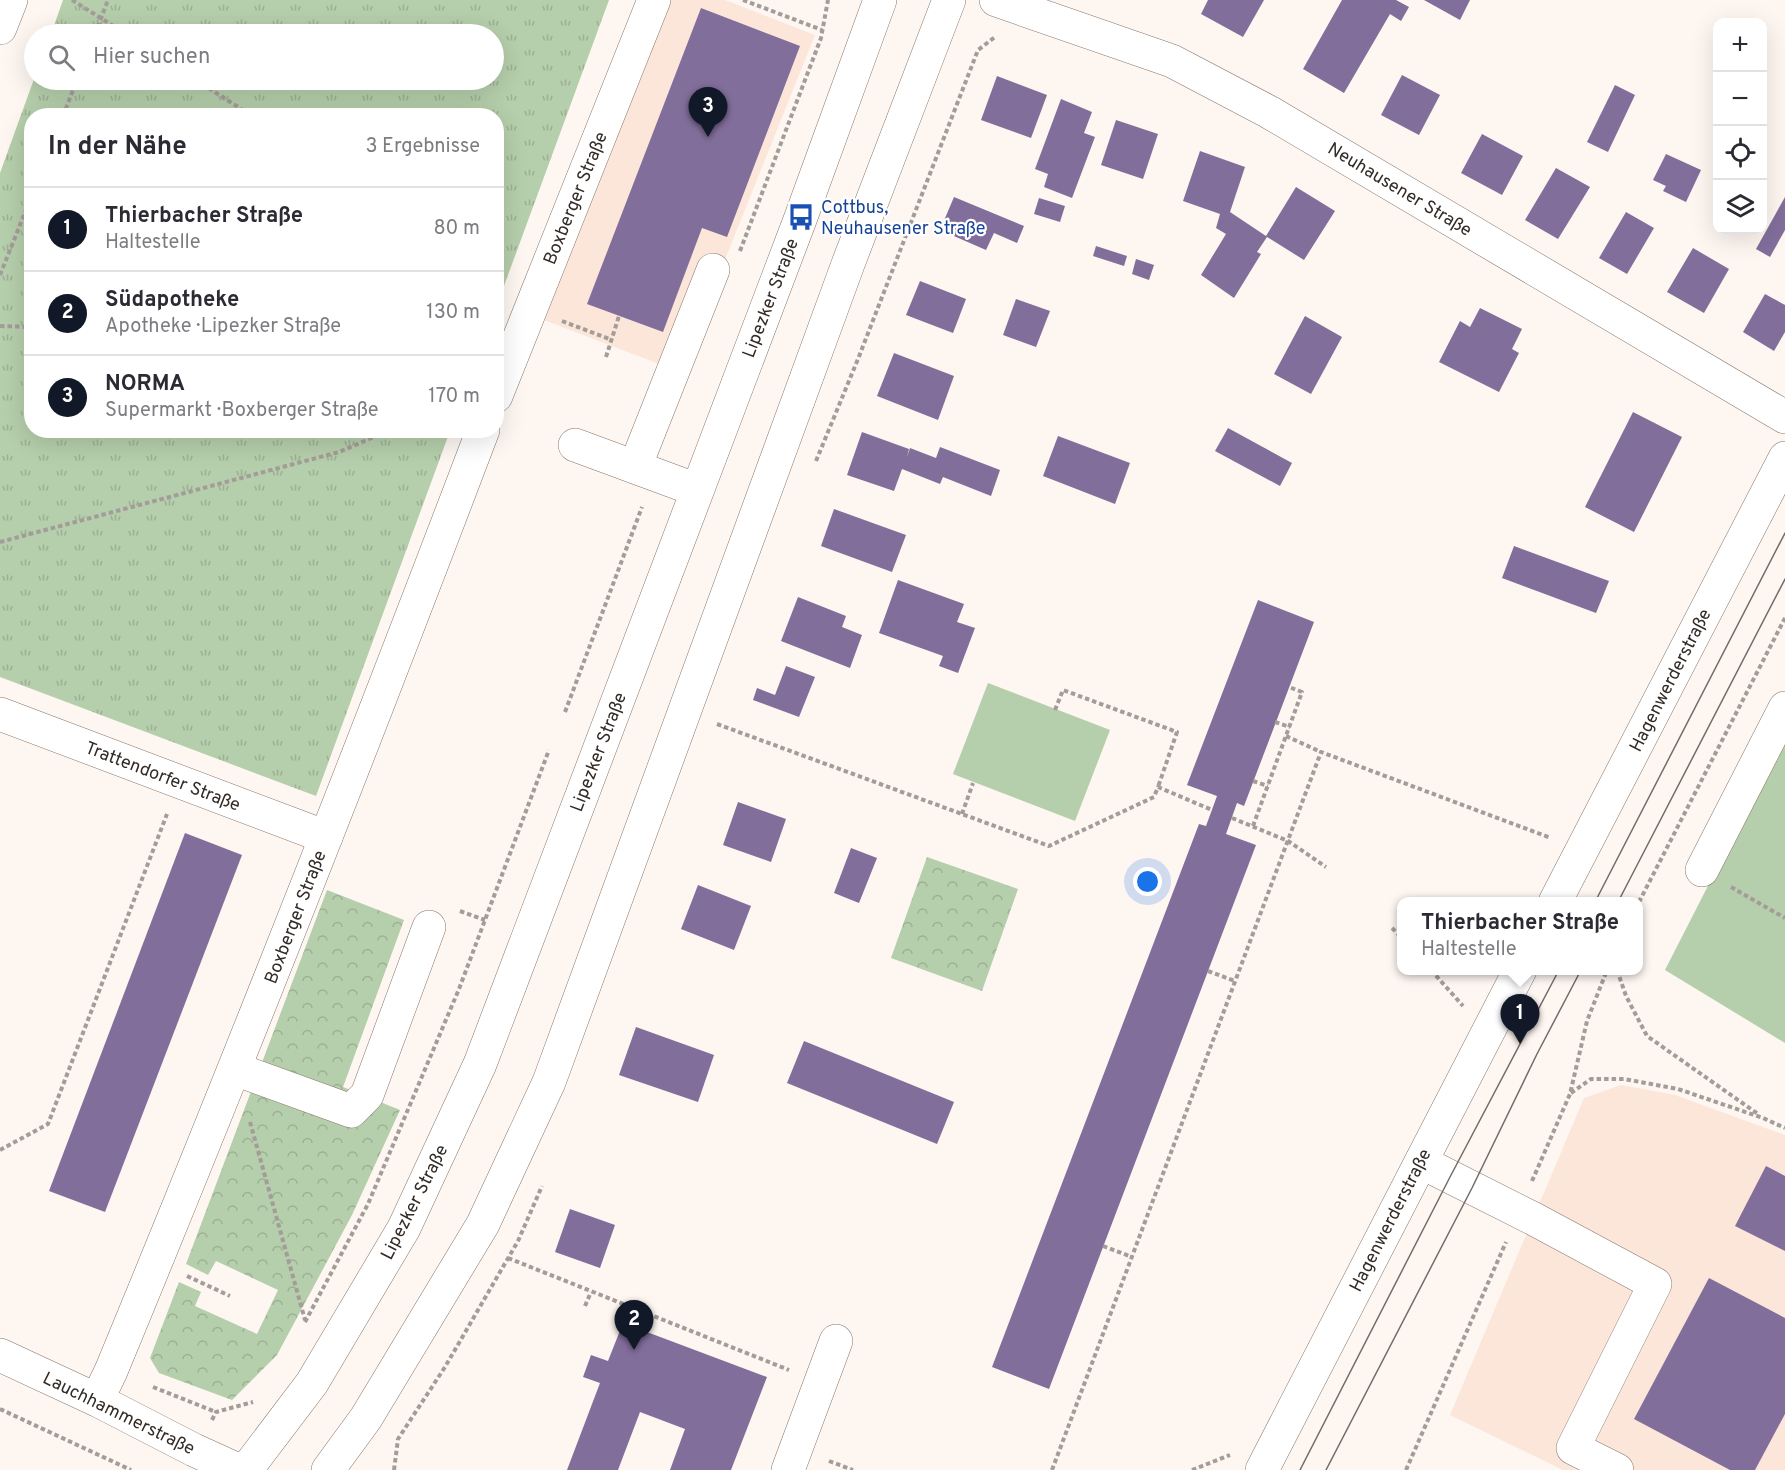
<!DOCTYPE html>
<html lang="de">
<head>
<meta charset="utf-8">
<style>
	:root { --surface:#fff; --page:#f2f2f3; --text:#2b2b33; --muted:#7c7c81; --line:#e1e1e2; --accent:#111827 }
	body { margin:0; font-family:Overpass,sans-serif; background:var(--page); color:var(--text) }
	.controls { position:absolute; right:18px; top:18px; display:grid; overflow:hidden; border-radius:12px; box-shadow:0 6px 24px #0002 }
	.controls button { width:54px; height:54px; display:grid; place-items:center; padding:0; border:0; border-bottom:2px solid var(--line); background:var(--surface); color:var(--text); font:30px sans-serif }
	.you { position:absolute; left:1148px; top:882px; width:21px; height:21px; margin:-15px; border:4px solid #fff; border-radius:50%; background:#1a73e8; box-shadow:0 0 0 9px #1a73e833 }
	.badge { display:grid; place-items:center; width:39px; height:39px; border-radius:50%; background:var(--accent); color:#fff; font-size:20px; font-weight:700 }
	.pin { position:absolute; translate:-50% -50px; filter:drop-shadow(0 2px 3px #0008) }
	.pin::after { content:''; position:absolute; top:32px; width:21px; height:18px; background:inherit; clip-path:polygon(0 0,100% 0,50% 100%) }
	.popup { position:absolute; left:1397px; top:897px; width:246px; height:78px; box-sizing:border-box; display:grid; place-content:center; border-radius:12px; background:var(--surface); filter:drop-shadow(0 2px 4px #0005); font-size:20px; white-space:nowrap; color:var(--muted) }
	.popup b { font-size:22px; color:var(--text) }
	.popup::after { content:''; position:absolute; left:50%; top:100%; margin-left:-12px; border:12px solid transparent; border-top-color:var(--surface) }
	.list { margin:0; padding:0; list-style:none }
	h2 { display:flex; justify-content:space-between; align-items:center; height:78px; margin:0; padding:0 24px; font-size:26px }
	h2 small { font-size:20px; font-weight:400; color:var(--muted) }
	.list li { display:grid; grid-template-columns:39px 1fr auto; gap:18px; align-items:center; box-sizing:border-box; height:84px; padding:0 24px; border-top:2px solid var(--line) }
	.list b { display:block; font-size:22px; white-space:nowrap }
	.list p { margin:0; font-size:20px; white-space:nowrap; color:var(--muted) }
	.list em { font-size:20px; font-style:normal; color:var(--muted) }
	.icon { flex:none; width:33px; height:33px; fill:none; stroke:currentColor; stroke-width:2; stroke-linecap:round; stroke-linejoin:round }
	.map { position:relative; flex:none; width:1785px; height:1470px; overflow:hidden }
	.search { position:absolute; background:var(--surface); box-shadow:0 6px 24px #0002; left:24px; top:24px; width:480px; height:66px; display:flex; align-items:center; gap:15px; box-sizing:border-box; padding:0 21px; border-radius:33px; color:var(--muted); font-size:22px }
	.panel { position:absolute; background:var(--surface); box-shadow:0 6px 24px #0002; left:24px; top:108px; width:480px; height:330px; border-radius:24px }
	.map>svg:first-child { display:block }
</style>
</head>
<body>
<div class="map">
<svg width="1785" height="1470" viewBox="0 0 1785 1470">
	<defs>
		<pattern id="grass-tufts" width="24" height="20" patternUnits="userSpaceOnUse" patternTransform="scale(1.5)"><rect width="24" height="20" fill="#b5ceab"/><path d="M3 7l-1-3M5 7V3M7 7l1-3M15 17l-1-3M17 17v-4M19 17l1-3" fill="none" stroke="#9cb193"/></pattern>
		<pattern id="park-crowns" width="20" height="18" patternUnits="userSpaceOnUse" patternTransform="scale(1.5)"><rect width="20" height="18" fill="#b5ceab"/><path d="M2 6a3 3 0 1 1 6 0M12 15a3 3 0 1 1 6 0" fill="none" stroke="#9cb193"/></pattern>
	</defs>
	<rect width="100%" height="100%" fill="#fef6f1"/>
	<g fill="#fbe6d9">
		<polygon points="662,0 725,0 815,35 680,372 544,320"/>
		<polygon points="1621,1085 1675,1095 1785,1135 1785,1470 1563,1470 1450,1415 1584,1098"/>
	</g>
	<polygon fill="url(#grass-tufts)" points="63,0 609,0 497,305 496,116 32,116 32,430 450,431 316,796 0,677 0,173 34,79 494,80 494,34 51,34"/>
	<g fill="url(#park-crowns)">
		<polygon points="927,857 1018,889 982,991 891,958"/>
		<polygon points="327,890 404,920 343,1087 400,1110 352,1215 277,1355 232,1400 159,1373 150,1358 179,1282 201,1292 195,1306 257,1334 278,1290 216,1261 208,1275 186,1264"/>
	</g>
	<g fill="#b5ceab">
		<polygon points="988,683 1110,730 1075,821 953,774"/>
		<polygon points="1785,735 1785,1043 1665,970"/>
	</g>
	<g fill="#826e9b">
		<polygon points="1208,0 1264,0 1243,37 1201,14"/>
		<polygon points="1342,0 1396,0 1409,7 1401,21 1390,14 1344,93 1303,69"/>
		<polygon points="1424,0 1470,0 1460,20"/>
		<polygon points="701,8 800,46 727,237 702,228 663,332 587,304"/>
		<polygon points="1402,75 1440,95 1419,135 1381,115"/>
		<polygon points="997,76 1047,95 1031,138 981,120"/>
		<polygon points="1615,85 1635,95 1608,152 1587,142"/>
		<polygon points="1061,99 1092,112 1084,133 1095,137 1072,198 1044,187 1048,174 1035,169"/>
		<polygon points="1116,120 1158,134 1143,179 1101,165"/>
		<polygon points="1482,134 1523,156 1502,195 1461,173"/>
		<polygon points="1200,151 1245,167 1230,212 1266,236 1296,187 1335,211 1304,260 1267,237 1257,252 1261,254 1234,298 1201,275 1226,234 1216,228 1220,214 1183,201"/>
		<polygon points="1666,154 1701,170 1686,202 1663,191 1666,186 1653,180"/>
		<polygon points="1556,168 1590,187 1558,239 1525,220"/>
		<polygon points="954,197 1024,226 1017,243 994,233 986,250 940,230"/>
		<polygon points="1785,197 1785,230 1770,257 1756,249"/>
		<polygon points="1039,198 1065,206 1060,222 1034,214"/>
		<polygon points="1626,212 1654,228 1627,274 1599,258"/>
		<polygon points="1096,246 1127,256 1124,266 1093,256"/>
		<polygon points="1693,248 1729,269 1704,313 1667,292"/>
		<polygon points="1136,259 1154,265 1149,280 1132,274"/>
		<polygon points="920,281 966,299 953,333 906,315"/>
		<polygon points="1765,294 1785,305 1785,332 1774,351 1743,332"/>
		<polygon points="1016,299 1050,311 1036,347 1003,335"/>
		<polygon points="1480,308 1522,329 1512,349 1519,353 1499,392 1439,362 1460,321 1470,327"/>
		<polygon points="1305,316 1342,337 1311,394 1274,374"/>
		<polygon points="894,353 954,376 938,420 877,396"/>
		<polygon points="1633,412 1682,437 1634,532 1585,507"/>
		<polygon points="1228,428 1292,463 1280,486 1215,451"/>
		<polygon points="862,432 909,449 907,457 910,448 936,458 940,447 1000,470 991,496 943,477 940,484 902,469 894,491 847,475"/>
		<polygon points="1058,436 1130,463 1115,504 1043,476"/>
		<polygon points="834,509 906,535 892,572 821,546"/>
		<polygon points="1514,546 1609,581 1596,613 1502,578"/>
		<polygon points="898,580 964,604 957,622 975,628 958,673 939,666 943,656 879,633"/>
		<polygon points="798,597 846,616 842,627 862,635 850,668 781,641"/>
		<polygon points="1258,600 1314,622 1244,806 1237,803 1226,834 1256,845 1049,1389 992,1367 1199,824 1206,826 1217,796 1187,785"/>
		<polygon points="786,666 815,677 799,717 753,700 757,688 775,695"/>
		<polygon points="738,802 786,819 771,862 723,845"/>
		<polygon points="185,833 242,855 105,1212 49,1191"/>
		<polygon points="851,848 877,858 859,903 834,893"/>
		<polygon points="698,885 751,906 734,950 681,929"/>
		<polygon points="636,1027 714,1055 698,1102 619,1075"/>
		<polygon points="804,1041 954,1102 937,1144 787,1083"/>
		<polygon points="1766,1166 1785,1176 1785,1251 1735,1226"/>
		<polygon points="570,1209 615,1225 600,1268 555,1252"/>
		<polygon points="1709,1278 1785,1318 1785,1414 1755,1470 1730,1470 1634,1419"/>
		<polygon points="623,1323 767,1377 731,1470 670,1470 685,1429 640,1412 618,1470 567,1470 600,1383 583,1377 591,1355 608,1361"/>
	</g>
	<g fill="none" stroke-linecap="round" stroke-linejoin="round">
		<defs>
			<g id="minor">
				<polyline points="996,0 1172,61 1269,112 1785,417"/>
				<polyline points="0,28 11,0"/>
				<polyline points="496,396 654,0"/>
				<polyline points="575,445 697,490"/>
				<polyline points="635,467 713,270"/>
				<polyline points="0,714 326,837"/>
				<polyline points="1702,870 1785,708"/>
				<polyline points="1555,902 1785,458"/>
				<polyline points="235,1069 351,1111 367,1095 429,927"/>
				<polyline points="1421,1162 1534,1219 1655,1284 1573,1448 1617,1470"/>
				<polyline points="0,1355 97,1400 194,1450 238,1470"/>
				<path d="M97,1400L111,1371C240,1059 363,746 483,430"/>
				<polyline points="788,1470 836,1341"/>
				<polyline points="1262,1470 1520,970"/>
			</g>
			<g id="major">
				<polyline points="246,1470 312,1383 404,1228 480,1064 801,217 880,0"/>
				<polyline points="328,1470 366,1418 483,1224 549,1082 848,264 949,0"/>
			</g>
		</defs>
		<use href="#minor" stroke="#88776d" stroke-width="34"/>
		<use href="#major" stroke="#88776d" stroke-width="34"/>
		<g stroke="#a49c98" stroke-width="4" stroke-dasharray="4.5 3" stroke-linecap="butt">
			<polyline points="72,0 126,34"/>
			<polyline points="743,0 822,30"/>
			<polyline points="95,34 108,0"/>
			<polyline points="196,80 252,116"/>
			<polyline points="63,116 77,80"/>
			<polyline points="740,251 821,38 828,0"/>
			<polyline points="0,275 32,195"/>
			<polyline points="496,278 502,286"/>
			<polyline points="562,321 612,340"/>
			<polyline points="0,326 32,327"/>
			<polyline points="606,357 619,316"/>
			<polyline points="816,461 858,359 978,50 995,37"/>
			<polyline points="0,542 339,452 390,430"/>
			<polyline points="1055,710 1063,690 1177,732 1158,787"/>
			<polyline points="565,712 642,507"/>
			<polyline points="1275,722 1290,727"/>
			<polyline points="717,724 1049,846 1154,797 1158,787 1212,810"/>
			<polyline points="1286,736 1321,752"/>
			<polyline points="1253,781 1268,786"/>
			<polyline points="962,814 973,783"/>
			<polyline points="1232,818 1288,841 1326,867"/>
			<polyline points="1253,826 1302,692 1289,687"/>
			<polyline points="1731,887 1785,918"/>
			<polyline points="1639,902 1785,618"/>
			<polyline points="460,911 485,920"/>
			<polyline points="1392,928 1402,938"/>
			<polyline points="1431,970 1463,1006"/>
			<polyline points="1617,970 1626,996 1647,1036 1758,1114"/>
			<polyline points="1208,971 1235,981"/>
			<polyline points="1571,1093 1591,1079 1624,1079 1678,1089 1763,1118 1785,1128"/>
			<polyline points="250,1122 305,1320"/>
			<polyline points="0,1150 48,1124 167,814"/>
			<polyline points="1532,1181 1570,1094 1587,1021 1607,970"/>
			<polyline points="1103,1246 1132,1257"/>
			<polyline points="508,1258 789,1370"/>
			<polyline points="187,1276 230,1296"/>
			<polyline points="585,1306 591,1292"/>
			<polyline points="305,1322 368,1204 459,989 549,750"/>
			<polyline points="153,1387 216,1412"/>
			<polyline points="0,1409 131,1470"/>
			<polyline points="212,1420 216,1412 253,1402"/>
			<polyline points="829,1461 853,1470"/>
			<polyline points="394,1470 398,1439 445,1367 518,1241 542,1186"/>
			<polyline points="1052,1470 1321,752 1551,838"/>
			<polyline points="1192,1470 1230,1455"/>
			<polyline points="1406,1470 1506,1242"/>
		</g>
		<use href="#minor" stroke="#fff" stroke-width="33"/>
		<use href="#major" stroke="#fff" stroke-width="33"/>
		<g stroke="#746c68" stroke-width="1.5">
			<polyline points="1595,902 1785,533"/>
			<polyline points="1618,902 1785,579"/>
			<polyline points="1300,1470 1450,1177 1559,970"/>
			<polyline points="1326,1470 1472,1188 1537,1054 1581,970"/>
		</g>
	</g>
	<defs>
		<symbol id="bus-bare" viewBox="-9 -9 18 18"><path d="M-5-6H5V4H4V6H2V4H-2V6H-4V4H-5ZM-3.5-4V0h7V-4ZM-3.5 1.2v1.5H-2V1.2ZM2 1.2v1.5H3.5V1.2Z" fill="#1a4fb4" stroke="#fff" stroke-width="2.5" paint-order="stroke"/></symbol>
	</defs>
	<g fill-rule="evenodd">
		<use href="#bus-bare" x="782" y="198" width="38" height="38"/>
	</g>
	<g text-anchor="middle" stroke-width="4.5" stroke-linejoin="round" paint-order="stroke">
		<g font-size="18" fill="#322b27" stroke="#fff">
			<text transform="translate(1400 189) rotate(31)" y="6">Neuhausener Straße</text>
			<text transform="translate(575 198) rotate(-68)" y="6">Boxberger Straße</text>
			<text transform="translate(770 298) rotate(-69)" y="6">Lipezker Straße</text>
			<text transform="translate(1670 680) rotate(-63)" y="6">Hagenwerderstraße</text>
			<text transform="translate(598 752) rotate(-69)" y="6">Lipezker Straße</text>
			<text transform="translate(163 776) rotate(21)" y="6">Trattendorfer Straße</text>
			<text transform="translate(295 917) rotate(-69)" y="6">Boxberger Straße</text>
			<text transform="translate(414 1202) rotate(-63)" y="6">Lipezker Straße</text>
			<text transform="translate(1390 1220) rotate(-63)" y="6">Hagenwerderstraße</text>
			<text transform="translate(119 1413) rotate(26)" y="6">Lauchhammerstraße</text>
		</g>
		<g font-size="18" fill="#164399" stroke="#fff" text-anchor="start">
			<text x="821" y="213">Cottbus,<tspan x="821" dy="21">Neuhausener Straße</tspan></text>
		</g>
	</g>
</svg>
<div class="controls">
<button>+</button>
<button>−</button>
<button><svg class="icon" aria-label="locate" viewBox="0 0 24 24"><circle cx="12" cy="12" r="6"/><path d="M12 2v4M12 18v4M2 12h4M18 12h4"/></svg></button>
<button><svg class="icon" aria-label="layers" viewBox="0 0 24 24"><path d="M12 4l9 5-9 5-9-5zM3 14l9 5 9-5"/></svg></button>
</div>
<div class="you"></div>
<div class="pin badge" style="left:1520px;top:1044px">1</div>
<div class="popup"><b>Thierbacher Straße</b>Haltestelle</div>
<div class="pin badge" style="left:634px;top:1350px">2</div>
<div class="pin badge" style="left:708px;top:137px">3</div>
<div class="search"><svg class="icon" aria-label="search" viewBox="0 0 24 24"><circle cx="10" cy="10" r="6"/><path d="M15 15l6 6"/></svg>Hier suchen</div>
<section class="panel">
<h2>In der Nähe<small>3 Ergebnisse</small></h2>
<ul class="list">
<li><span class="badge">1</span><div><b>Thierbacher Straße</b><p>Haltestelle</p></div><em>80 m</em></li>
<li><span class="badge">2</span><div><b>Südapotheke</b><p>Apotheke · Lipezker Straße</p></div><em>130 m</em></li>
<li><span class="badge">3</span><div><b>NORMA</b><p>Supermarkt · Boxberger Straße</p></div><em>170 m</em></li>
</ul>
</section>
</div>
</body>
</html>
